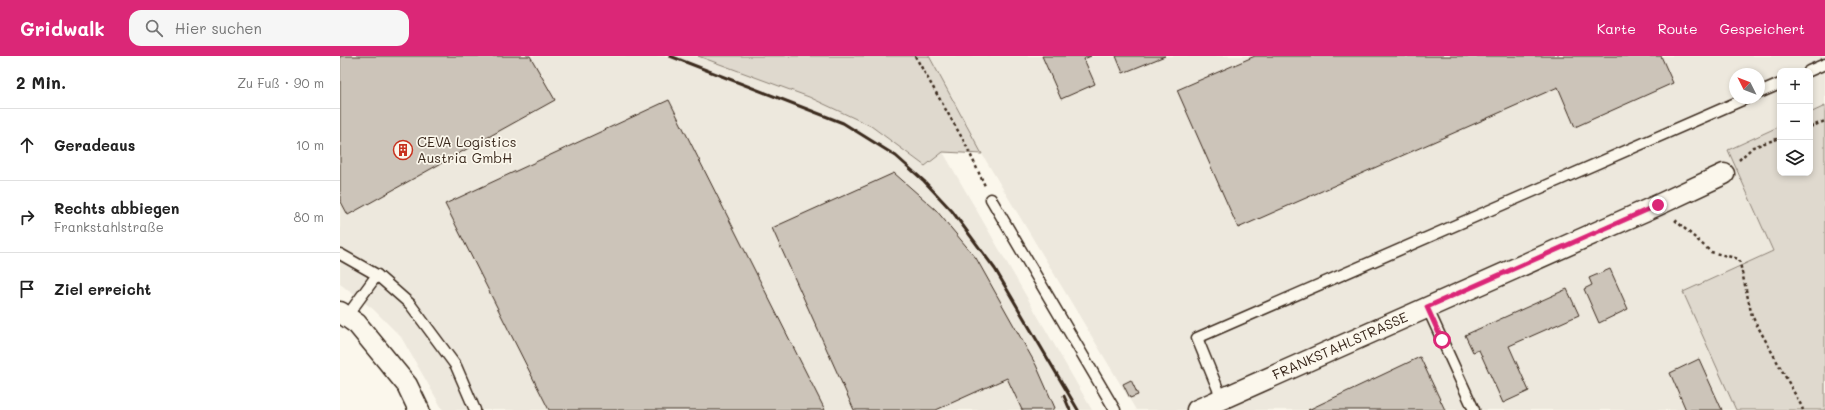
<!DOCTYPE html>
<html lang="de">
<head>
<meta charset="utf-8">
<style>
	:root { --surface:#fff; --page:#f6f6f6; --text:#222; --muted:#767676; --line:#e0e0e0; --accent:#db2777 }
	body { margin:0; font-family:Mali,sans-serif; background:var(--page); color:var(--text) }
	.controls { position:absolute; right:12px; top:12px; display:grid; overflow:hidden; border-radius:8px; box-shadow:0 2px 6px #0003 }
	.controls button { width:36px; height:36px; display:grid; place-items:center; padding:0; border:0; border-bottom:1px solid var(--line); background:var(--surface); color:var(--text); font:20px sans-serif }
	.compass { position:absolute; left:1389px; top:12px; width:36px; height:36px; border-radius:50%; background:var(--surface); box-shadow:0 2px 6px #0003; rotate:312deg }
	.stop { position:absolute; width:12px; height:12px; margin:-9px; border:3px solid #db2777; border-radius:50%; background:#fff }
	.stop.end { background:#db2777; border-color:#fff; box-shadow:0 1px 4px #0008 }
	.list { margin:0; padding:0; list-style:none }
	h2 { display:flex; justify-content:space-between; align-items:center; height:52px; margin:0; padding:0 16px; font-size:17px }
	h2 small { font-size:13px; font-weight:400; color:var(--muted) }
	.list li { display:grid; grid-template-columns:26px 1fr auto; gap:12px; align-items:center; box-sizing:border-box; height:72px; padding:0 16px; border-top:1px solid var(--line) }
	.list b { display:block; font-size:15px; white-space:nowrap }
	.list p { margin:0; font-size:13px; white-space:nowrap; color:var(--muted) }
	.list em { font-size:13px; font-style:normal; color:var(--muted) }
	.icon { flex:none; width:22px; height:22px; fill:none; stroke:currentColor; stroke-width:2; stroke-linecap:round; stroke-linejoin:round }
	.map { position:relative; flex:none; width:1485px; height:354px; overflow:hidden }
	header { display:flex; align-items:center; gap:24px; box-sizing:border-box; height:56px; padding:0 20px; background:var(--accent); color:#fff }
	header strong { font-size:19px }
	nav { display:flex; gap:22px; margin-inline-start:auto; font-size:14px }
	.search { width:280px; height:36px; background:var(--page); display:flex; align-items:center; gap:10px; box-sizing:border-box; padding:0 14px; border-radius:12px; color:var(--muted); font-size:15px }
	main { display:flex }
	aside { flex:1; background:var(--surface) }
	.map>svg:first-child { display:block }
</style>
</head>
<body>
<header>
<strong>Gridwalk</strong>
<div class="search"><svg class="icon" aria-label="search" viewBox="0 0 24 24"><circle cx="10" cy="10" r="6"/><path d="M15 15l6 6"/></svg>Hier suchen</div>
<nav><a>Karte</a><a>Route</a><a>Gespeichert</a></nav>
</header>
<main>
<aside>
<h2>2 Min.<small>Zu Fuß · 90 m</small></h2>
<ul class="list">
<li><svg class="icon" aria-label="ahead" viewBox="0 0 24 24"><path d="M12 20V5M6 11l6-6 6 6"/></svg><div><b>Geradeaus</b></div><em>10 m</em></li>
<li><svg class="icon" aria-label="right" viewBox="0 0 24 24"><path d="M7 20v-9h11M14 6l5 5-5 5"/></svg><div><b>Rechts abbiegen</b><p>Frankstahlstraße</p></div><em>80 m</em></li>
<li><svg class="icon" aria-label="arrive" viewBox="0 0 24 24"><path d="M6 21V4h12l-3 4 3 4H6"/></svg><div><b>Ziel erreicht</b></div></li>
</ul>
</aside>
<div class="map">
<svg width="1485" height="354" viewBox="0 0 1485 354">
	<rect width="100%" height="100%" fill="#fbf7ec"/>
	<filter id="ink" filterUnits="userSpaceOnUse"><feTurbulence type="fractalNoise" baseFrequency=".025" numOctaves="2"/><feDisplacementMap in="SourceGraphic" scale="8" xChannelSelector="R" yChannelSelector="G"/><feConvolveMatrix kernelMatrix="1 2 1 2 8 2 1 2 1" color-interpolation-filters="sRGB"/></filter>
	<g filter="url(#ink)">
		<path fill="#ede8dd" fill-rule="evenodd" d="M0,0H1485V50L1470,57V15H1440V70L1388,94L1433,195L1343,236L1396,354H796L642,98L603,96L752,354H103L61,281L33,253L0,228ZM1395,18H1419V42H1395Z"/>
		<g fill="#dfd9ce" stroke="#8d8276">
			<polygon points="358,0 589,0 642,98 603,96 585,110 531,70 469,41"/>
			<polygon points="1485,50 1485,354 1396,354 1343,236 1433,195 1388,94 1440,70 1440,117 1470,117 1470,57"/>
		</g>
		<g fill="#ccc4b9" stroke="#3b2a1e">
			<polygon points="0,0 190,0 215,44 8,159 0,144"/>
			<polygon points="702,0 751,0 744,3 755,28 721,43"/>
			<polygon points="776,0 825,0 783,17"/>
			<polygon points="915,0 1321,0 1333,27 1235,71 1218,31 898,172 837,34"/>
			<polygon points="329,44 485,354 209,354 105,148"/>
			<polygon points="554,117 596,154 636,202 696,309 715,352 711,354 682,354 667,322 596,354 514,354 432,172"/>
			<polygon points="1270,213 1288,253 1259,267 1244,233 1252,229 1249,222"/>
			<polygon points="1227,233 1239,259 1169,290 1189,335 1163,347 1139,294 1133,296 1125,279"/>
			<polygon points="1080,301 1105,354 968,354"/>
			<polygon points="1359,303 1382,354 1346,354 1330,317"/>
			<polygon points="791,324 798,339 790,342 783,328"/>
		</g>
		<g fill="none" stroke-linecap="round" stroke-linejoin="round">
			<defs>
				<g id="lane">
					<polyline points="1469,15 1485,8"/>
					<polyline points="1419,37 1440,28"/>
					<polyline points="651,143 775,354"/>
					<polyline points="0,198 37,219 70,248 116,310 135,354"/>
					<polyline points="1087,251 1134,354"/>
					<polyline points="7,260 37,219"/>
					<polyline points="882,343 857,282 1407,42"/>
				</g>
				<g id="street">
					<polyline points="0,256 17,268 67,329 79,354"/>
					<polyline points="857,354 1318,149 1384,118"/>
				</g>
			</defs>
			<use href="#lane" stroke="#3b2a1e" stroke-width="13"/>
			<use href="#street" stroke="#3b2a1e" stroke-width="23"/>
			<g stroke="#3b2a1e" stroke-width="2.5" stroke-dasharray="3 3" stroke-linecap="butt">
				<polyline points="575,0 625,87 645,130"/>
				<polyline points="1470,71 1485,65"/>
				<polyline points="1399,104 1413,91 1440,82"/>
				<polyline points="1335,164 1371,196 1399,203 1412,260 1461,349 1463,354"/>
			</g>
			<use href="#lane" stroke="#fbf7ec" stroke-width="10"/>
			<use href="#street" stroke="#fbf7ec" stroke-width="20"/>
			<g stroke="#3b2a1e" stroke-width="3">
				<polyline points="330,0 503,67 556,100 584,125 612,155 655,213 738,354"/>
				<polyline points="724,340 730,354"/>
			</g>
		</g>
	</g>
	<g fill="none" stroke-linecap="round" stroke-linejoin="round" filter="url(#ink)">
		<polyline stroke="#db2777" stroke-width="5" points="1102,284 1087,251 1318,149"/>
	</g>
	<defs>
		<symbol id="building-ring" viewBox="-11 -11 22 22"><circle r="9.5" fill="#fbf7ec" stroke="#c8321e" stroke-width="1.5"/><path d="M-4-6H4V6H1V3H-1V6H-4ZM-2.5-4.3h1.7v1.8h-1.7ZM.8-4.3h1.7v1.8H.8ZM-2.5-1h1.7V.8h-1.7ZM.8-1h1.7V.8H.8Z" fill="#c8321e"/></symbol>
	</defs>
	<g fill-rule="evenodd">
		<use href="#building-ring" x="52" y="83" width="22" height="22"/>
	</g>
	<g text-anchor="middle" stroke-width="3.5" stroke-linejoin="round" paint-order="stroke">
		<g font-size="14" fill="#3b2a1e" stroke="#fbf7ec" text-anchor="start">
			<text x="77" y="91">CEVA Logistics<tspan x="77" dy="16">Austria GmbH</tspan></text>
		</g>
		<g font-size="14" fill="#3b2a1e" stroke="#fbf7ec">
			<text transform="translate(1000 290) rotate(-24)" y="5">FRANKSTAHLSTRASSE</text>
		</g>
	</g>
</svg>
<div class="controls">
<button>+</button>
<button>−</button>
<button><svg class="icon" aria-label="layers" viewBox="0 0 24 24"><path d="M12 4l9 5-9 5-9-5zM3 14l9 5 9-5"/></svg></button>
</div>
<svg class="compass" viewBox="-18 -18 36 36"><path d="M0-13l5 13h-10z" fill="#e53935"/><path d="M0 13l5-13h-10z" fill="#767676"/></svg>
<div class="stop" style="left:1102px;top:284px"></div>
<div class="stop end" style="left:1318px;top:149px"></div>
</div>
</main>
</body>
</html>
